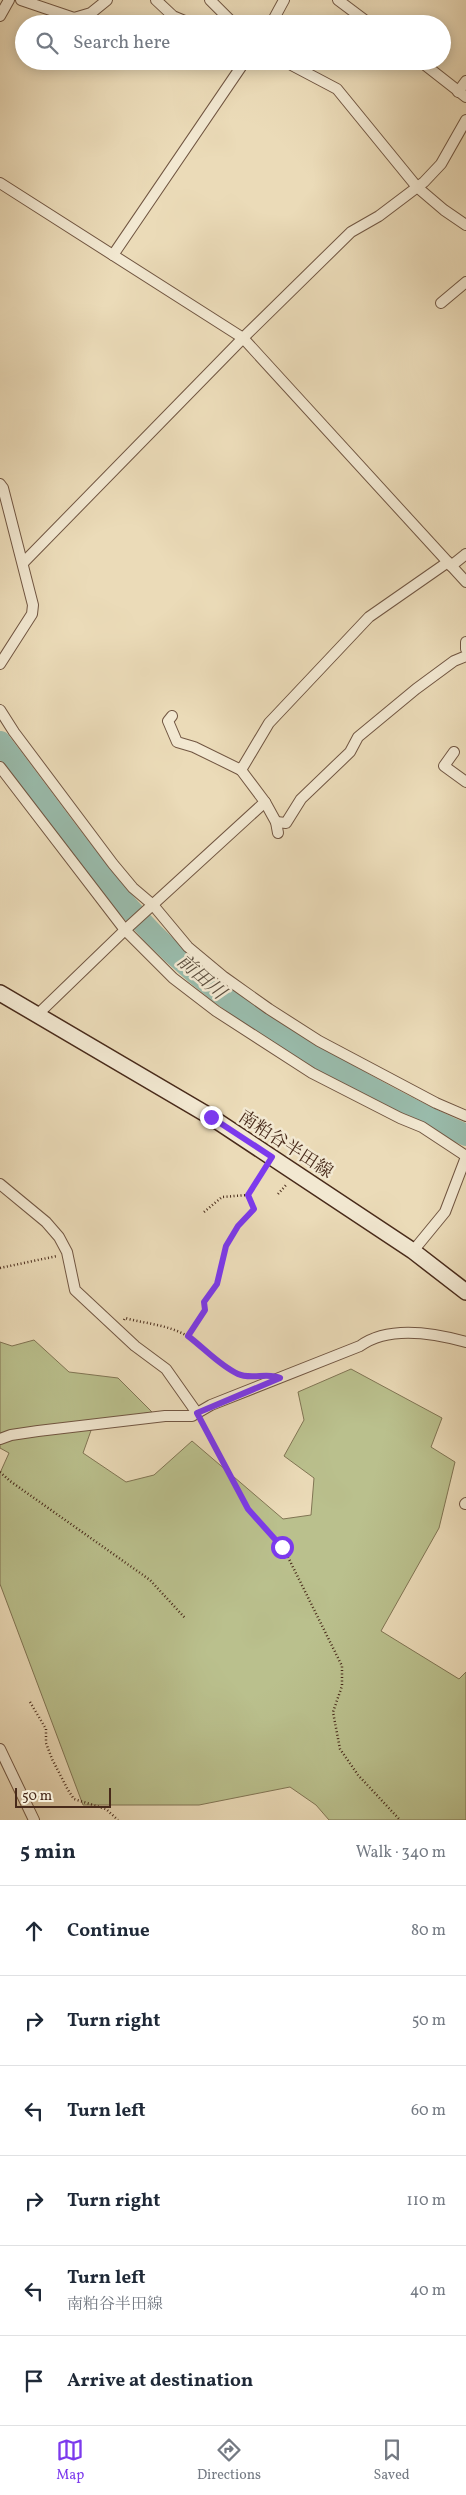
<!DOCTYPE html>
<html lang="en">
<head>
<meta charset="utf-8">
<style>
	:root { --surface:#fff; --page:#f6f6f7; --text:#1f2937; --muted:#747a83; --line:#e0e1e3; --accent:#7c3aed }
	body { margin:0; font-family:Vollkorn,"Noto Serif JP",serif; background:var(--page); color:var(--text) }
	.scale { position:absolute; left:15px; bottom:12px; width:96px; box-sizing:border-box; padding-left:5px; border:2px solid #482a1a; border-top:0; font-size:14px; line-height:18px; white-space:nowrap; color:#482a1a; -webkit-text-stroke:4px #f2e8d1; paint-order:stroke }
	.stop { position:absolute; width:15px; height:15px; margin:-11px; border:4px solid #7c3aed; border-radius:50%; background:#fff }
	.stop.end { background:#7c3aed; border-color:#fff; box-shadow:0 1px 5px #0008 }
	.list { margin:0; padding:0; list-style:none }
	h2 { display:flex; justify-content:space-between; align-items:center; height:65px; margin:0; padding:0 20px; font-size:21px }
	h2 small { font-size:16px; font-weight:400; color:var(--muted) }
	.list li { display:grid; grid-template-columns:32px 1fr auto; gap:15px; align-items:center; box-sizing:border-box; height:90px; padding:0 20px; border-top:1px solid var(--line) }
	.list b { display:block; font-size:19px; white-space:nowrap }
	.list p { margin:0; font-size:16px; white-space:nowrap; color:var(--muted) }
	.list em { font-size:16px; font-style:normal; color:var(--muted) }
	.icon { flex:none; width:28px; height:28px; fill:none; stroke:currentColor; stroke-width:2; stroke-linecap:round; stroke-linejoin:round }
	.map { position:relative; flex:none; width:466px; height:1820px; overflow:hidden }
	.search { position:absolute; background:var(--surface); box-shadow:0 2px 12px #0003; left:15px; right:15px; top:15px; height:55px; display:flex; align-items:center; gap:12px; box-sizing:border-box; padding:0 18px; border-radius:28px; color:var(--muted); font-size:19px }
	.sheet { height:605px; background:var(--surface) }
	nav { display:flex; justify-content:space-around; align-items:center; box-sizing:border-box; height:70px; border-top:1px solid var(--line); background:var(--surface); font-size:14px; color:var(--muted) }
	nav a { display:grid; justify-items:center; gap:2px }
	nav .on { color:var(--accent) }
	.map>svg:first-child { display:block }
</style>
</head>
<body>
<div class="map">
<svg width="466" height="1820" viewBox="0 0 466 1820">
	<rect width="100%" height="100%" fill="#ebdbb8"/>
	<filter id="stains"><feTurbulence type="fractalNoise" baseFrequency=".004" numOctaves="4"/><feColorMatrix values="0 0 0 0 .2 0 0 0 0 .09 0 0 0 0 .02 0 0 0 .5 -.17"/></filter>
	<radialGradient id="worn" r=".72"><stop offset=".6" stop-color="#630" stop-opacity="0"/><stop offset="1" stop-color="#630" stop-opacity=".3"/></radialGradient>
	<polygon fill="#bac08d" stroke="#817554" points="34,1340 69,1372 118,1378 152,1412 94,1422 83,1453 126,1482 154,1475 192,1441 283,1519 311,1515 314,1478 284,1456 304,1420 298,1392 351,1369 442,1418 431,1447 455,1462 439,1528 381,1631 459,1679 466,1672 466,1820 329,1820 316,1805 290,1787 199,1805 83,1805 0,1584 0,1473 9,1453 0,1448 0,1342 12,1346"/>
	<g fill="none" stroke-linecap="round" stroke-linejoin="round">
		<path stroke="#99bbab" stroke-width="22" d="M0,742C50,807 96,875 153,934C211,993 280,1037 352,1077C389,1098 427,1118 466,1135"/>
		<defs>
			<g id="minor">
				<polyline points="21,0 74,18 91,13 107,0"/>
				<polyline points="156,0 173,16 192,24"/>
				<polyline points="210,0 234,24"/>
				<polyline points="338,0 370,24"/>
				<polyline points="0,16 9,0"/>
				<polyline points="271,24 284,0"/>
				<polyline points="284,61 337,89 417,187 444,210 466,225"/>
				<polyline points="420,61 466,97"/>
				<polyline points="458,92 466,81"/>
				<polyline points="0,183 243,338 466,582"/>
				<polyline points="113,255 245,61"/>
				<polyline points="441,303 466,282"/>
				<polyline points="0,484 3,488 33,605 32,614 0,664"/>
				<polyline points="23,563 247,334 351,232 379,216 424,182 441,164 466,120"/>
				<polyline points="451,566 466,554"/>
				<polyline points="466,642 466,649"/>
				<polyline points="0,710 14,732 113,864 133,888 153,905 188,947 224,977 269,1009 319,1041 436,1103 466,1116"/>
				<polyline points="172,716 168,721 177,742 194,747 241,770 269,723 369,617 448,562"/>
				<polyline points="454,752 444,766 466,782"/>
				<polyline points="0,767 125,930 173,978 216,1011 312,1073 400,1118 422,1127 466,1156"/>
				<polyline points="265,802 276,822 278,833"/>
				<polyline points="276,822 286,823 301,799 350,752 358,737 416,689 454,661 466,656"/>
				<polyline points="37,1015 125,930 265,802 241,770"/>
				<polyline points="0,1184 46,1222 59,1237 67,1252 75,1290 135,1346 166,1369 197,1413"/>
				<polyline points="413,1251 445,1212 466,1157"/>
				<path d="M0,1439L11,1435L38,1431L165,1416H192L211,1405L360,1346C389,1325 434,1333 466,1342"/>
				<polyline points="465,1504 466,1503"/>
				<polyline points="0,1749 34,1820"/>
			</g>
			<polyline id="secondary" points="0,993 211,1117 413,1251 466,1292"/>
		</defs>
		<use href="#minor" stroke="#715642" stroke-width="12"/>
		<use href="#secondary" stroke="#482a1a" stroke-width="18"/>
		<g stroke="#482a1a" stroke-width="2.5" stroke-dasharray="1 2.5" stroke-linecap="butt">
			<polyline points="278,1194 287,1184"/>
			<polyline points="204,1212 222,1197 248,1195"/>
			<polyline points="0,1268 57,1256"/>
			<path d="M124,1320L125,1318C147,1324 170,1325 189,1337C210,1351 225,1373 251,1377"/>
			<polyline points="188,1336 205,1310 204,1302 217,1284 226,1246 238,1226 254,1209 248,1195 265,1168"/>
			<polyline points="202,1422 248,1509 283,1547 342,1666 342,1686 333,1712 340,1749 358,1775 400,1820"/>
			<polyline points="0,1472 10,1481 150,1580 185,1618"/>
			<polyline points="30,1702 46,1729 46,1743 52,1759 68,1790 74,1799 106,1809 118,1820"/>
		</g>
		<use href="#minor" stroke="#f2e8d1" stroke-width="10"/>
		<use href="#secondary" stroke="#f2e8d1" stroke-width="15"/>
	</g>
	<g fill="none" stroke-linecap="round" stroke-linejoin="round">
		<path stroke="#7c3aed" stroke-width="6" d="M211,1117L272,1157L248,1195L254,1209L238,1226L226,1246L217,1284L204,1302L205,1310L188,1336C204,1348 220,1366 238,1374C250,1380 269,1372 280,1378L197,1413L248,1509L282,1547"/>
	</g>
	<g text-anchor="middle" stroke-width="5" stroke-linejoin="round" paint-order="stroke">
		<g font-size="18" fill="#482a1a" stroke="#f2e8d1">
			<text transform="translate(286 1144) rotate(33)" y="6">南粕谷半田線</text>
		</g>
		<g font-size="19" font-style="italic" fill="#5c4e3e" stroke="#f2e8d1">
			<text transform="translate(202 976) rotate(41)" y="7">前田川</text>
		</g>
	</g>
	<rect width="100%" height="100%" filter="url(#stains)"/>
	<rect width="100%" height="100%" fill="url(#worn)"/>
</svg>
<div class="scale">50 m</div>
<div class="stop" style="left:282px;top:1547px"></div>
<div class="stop end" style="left:211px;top:1117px"></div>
<div class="search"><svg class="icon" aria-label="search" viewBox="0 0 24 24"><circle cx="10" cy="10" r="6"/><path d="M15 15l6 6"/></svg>Search here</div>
</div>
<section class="sheet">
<h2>5 min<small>Walk · 340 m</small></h2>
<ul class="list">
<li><svg class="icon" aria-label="ahead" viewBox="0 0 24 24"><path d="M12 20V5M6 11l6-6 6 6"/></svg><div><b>Continue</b></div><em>80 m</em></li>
<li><svg class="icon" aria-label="right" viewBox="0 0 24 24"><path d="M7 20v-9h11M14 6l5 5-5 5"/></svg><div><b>Turn right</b></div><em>50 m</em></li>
<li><svg class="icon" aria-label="left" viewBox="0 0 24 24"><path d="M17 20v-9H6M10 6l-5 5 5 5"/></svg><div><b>Turn left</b></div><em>60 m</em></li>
<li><svg class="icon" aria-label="right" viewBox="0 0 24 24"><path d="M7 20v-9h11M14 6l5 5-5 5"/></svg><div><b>Turn right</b></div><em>110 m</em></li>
<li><svg class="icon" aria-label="left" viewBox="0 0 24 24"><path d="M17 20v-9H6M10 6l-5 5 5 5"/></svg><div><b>Turn left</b><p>南粕谷半田線</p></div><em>40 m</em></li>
<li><svg class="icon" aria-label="arrive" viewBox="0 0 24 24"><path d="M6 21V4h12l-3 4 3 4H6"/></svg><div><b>Arrive at destination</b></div></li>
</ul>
</section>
<nav>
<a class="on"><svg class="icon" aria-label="map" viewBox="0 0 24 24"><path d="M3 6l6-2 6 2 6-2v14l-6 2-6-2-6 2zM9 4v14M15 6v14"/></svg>Map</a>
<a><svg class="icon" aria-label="directions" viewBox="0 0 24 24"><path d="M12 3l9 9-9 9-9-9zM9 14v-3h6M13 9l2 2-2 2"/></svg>Directions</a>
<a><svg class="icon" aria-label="saved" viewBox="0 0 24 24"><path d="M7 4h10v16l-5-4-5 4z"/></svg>Saved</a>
</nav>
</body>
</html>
